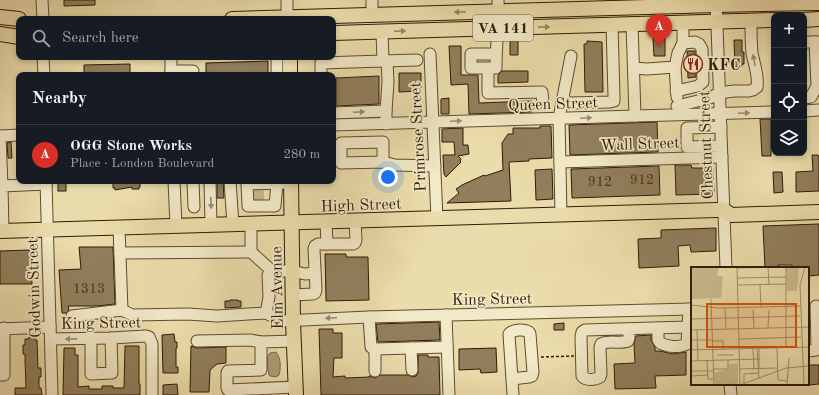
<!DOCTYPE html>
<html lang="en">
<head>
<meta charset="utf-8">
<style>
	:root { --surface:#171b24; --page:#20242c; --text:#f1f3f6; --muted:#9ea1a6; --line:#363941; --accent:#d93025 }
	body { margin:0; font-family:"Old Standard TT",serif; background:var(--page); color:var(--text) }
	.controls { position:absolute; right:12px; top:12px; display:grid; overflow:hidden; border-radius:8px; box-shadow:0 2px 6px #0003 }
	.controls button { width:36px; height:36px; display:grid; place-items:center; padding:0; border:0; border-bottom:1px solid var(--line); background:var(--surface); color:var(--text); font:20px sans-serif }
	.you { position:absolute; left:388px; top:177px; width:14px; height:14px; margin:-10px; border:3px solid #fff; border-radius:50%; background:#1a73e8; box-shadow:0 0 0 6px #1a73e833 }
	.badge { display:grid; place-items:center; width:26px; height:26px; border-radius:50%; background:var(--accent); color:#fff; font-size:13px; font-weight:700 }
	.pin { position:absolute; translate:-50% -33px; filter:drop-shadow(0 1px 2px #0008) }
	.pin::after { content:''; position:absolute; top:21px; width:14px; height:12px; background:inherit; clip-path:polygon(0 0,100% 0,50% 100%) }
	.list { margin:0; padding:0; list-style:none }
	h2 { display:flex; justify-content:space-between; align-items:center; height:52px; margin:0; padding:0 16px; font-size:17px }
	h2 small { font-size:13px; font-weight:400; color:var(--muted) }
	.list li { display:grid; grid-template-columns:26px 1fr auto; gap:12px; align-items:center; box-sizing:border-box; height:60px; padding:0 16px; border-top:1px solid var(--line) }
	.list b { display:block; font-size:15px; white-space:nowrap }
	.list p { margin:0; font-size:13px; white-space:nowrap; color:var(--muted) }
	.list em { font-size:13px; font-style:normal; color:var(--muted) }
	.icon { flex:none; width:22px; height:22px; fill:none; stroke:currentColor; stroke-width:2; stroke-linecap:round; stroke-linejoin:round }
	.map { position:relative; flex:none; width:819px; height:395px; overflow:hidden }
	.search { position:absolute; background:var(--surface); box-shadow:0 2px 6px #0003; left:16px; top:16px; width:320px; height:44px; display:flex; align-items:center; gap:10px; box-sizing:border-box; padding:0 14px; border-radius:8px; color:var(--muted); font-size:15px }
	.panel { position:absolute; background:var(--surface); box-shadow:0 2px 6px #0003; left:16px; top:72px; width:320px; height:112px; border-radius:8px }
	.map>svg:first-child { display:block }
</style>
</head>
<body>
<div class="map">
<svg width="819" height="395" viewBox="0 0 819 395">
	<rect width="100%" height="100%" fill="#ebddab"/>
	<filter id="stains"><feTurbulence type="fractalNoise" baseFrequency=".005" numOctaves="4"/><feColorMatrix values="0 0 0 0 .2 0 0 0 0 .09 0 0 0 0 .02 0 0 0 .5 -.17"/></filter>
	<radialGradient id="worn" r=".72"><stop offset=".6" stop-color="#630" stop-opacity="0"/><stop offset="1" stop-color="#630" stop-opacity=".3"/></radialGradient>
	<path fill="#ab9b73" stroke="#796747" d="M276,352C281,358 281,368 279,375L276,377L270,376L269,375C268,370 266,357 269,354C271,352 273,353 276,352Z"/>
	<g fill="#917f5c" stroke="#2f1a06">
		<polygon points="64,0 95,0 95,5 64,6"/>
		<polygon points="653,38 665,38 665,56 654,56"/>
		<polygon points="518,39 518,55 510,55 510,40"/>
		<polygon points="734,40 742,40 742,52 744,52 744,64 742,64 742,66 735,67"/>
		<polygon points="587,41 602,42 603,92 585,92 584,44 587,44"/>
		<polygon points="449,46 461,46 461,75 478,75 479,103 532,101 532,112 469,114 468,84 451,85"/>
		<polygon points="687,51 695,51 696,77 688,78"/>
		<polygon points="268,61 268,75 206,75 206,63"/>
		<polygon points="130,64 130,75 84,75 84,65"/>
		<polygon points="502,71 528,71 528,82 498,83 498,75"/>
		<polygon points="399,73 421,73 421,91 399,92"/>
		<polygon points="379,76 379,104 336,106 336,78"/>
		<polygon points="449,98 449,114 441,114 441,99"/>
		<polygon points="760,119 771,119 771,156 762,156"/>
		<polygon points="657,122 658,152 570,155 569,125"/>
		<polygon points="540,126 551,126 552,158 529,159 529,161 509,162 511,201 447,203 459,193 456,189 462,185 484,175 485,176 503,170 502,143 508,134 513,134 513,128 540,128"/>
		<polygon points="463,128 463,145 468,145 469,154 458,156 461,159 460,161 461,162 446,177 444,174 443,155 455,155 454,142 442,142 442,129"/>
		<polygon points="11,142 12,158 8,158 7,143"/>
		<polygon points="812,155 818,155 818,156 819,156 819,191 796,192 796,172 813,171"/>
		<polygon points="675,165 691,165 692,168 713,168 714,194 676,195"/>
		<polygon points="659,166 660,195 572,198 571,169"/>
		<polygon points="552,169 553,199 536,200 535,170"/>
		<polygon points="773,172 782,172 783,192 774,193"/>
		<rect x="58" y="181" width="8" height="10"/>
		<polygon points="113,181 140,181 140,187 139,187 139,189 132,189 132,187 115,190 115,188 113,188"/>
		<polygon points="217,181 223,181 224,198 217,198"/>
		<polygon points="819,224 819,275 808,276 808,268 792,268 792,265 778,265 778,268 765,268 763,226"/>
		<polygon points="716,228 716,251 691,252 690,245 678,246 679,266 639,268 638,239 661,238 661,230"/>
		<polygon points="79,247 113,247 115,304 97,306 68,306 69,310 66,313 62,313 59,270 81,269"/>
		<polygon points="30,250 32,284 0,284 0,251"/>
		<polygon points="325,254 346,254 346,257 368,257 369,300 326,301"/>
		<polygon points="230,300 238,300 238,301 241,301 241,307 225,308 225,301 230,301"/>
		<polygon points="439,322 440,340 378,342 376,324"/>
		<polygon points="564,323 564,330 554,330 554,324"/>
		<polygon points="319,329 333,329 333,333 342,333 342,358 334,358 333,377 345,376 345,378 369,377 369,376 370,376 372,377 375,378 380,375 408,375 413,377 416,376 418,373 418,355 428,355 428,357 439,357 440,395 321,395"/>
		<polygon points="174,334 175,342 177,342 177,348 176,348 176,367 178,367 178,373 163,373 162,335"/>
		<polygon points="651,335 651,340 655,347 655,351 660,351 673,354 686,352 686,375 655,376 656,388 615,389 614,364 635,363 634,344 636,336"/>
		<polygon points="29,337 35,337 35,340 37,340 38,368 41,368 41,377 39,377 39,388 41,388 42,395 15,395 15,388 26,388 25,360 25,354 23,354 23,345 25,345 25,339 29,339"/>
		<polygon points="125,346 139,346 139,384 140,384 140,395 63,395 64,348 75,348 75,355 78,355 78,387 89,386 89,389 102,389 102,386 113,386 113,388 124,388"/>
		<polygon points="191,346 197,348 226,347 226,363 217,364 210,370 209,392 190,392"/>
		<polygon points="496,348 497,372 481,373 480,369 459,370 459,349"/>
		<polygon points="808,365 819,365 819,384 808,385"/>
		<polygon points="177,384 178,395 163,395 163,385"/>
	</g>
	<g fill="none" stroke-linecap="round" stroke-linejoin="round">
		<polyline stroke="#c5b68a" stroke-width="11" stroke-dasharray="11 5.5" stroke-linecap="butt" points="258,190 259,202"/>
		<defs>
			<g id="minor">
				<polyline points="42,0 43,19"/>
				<polyline points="287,0 287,17"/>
				<polyline points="372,0 372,15"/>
				<polyline points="716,0 726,268"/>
				<polyline points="632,24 635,116"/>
				<polyline points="804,42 819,42"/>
				<polyline points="430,54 437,219"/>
				<path d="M496,54H471V68H496C496,45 499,23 498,0"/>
				<polyline points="43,57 44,75"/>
				<polyline points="171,57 171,75"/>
				<polyline points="277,57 277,75"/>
				<polyline points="383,61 417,60"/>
				<polyline points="675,67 677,97"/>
				<polyline points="488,68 488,93 542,92 543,104"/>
				<polyline points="634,68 647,69 675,67 678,53 683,43 683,23"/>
				<polyline points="171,71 193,71"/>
				<polyline points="321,75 321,63 383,61 382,32"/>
				<polyline points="676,91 698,86 703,82 702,49 699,44 695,42 683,43"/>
				<polyline points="804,98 811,97 817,86 815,42"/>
				<polyline points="562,101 570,103 610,102 614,101 614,96 612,25"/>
				<path d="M677,106L710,98L719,93L734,91H749L753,90L757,87C759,76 754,64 752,53C751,42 751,31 751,21"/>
				<polyline points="804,111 819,110"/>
				<polyline points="333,113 386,111"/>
				<polyline points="386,124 386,111 388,82 387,61"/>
				<polyline points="333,125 774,112"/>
				<polyline points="721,127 687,128 687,147 721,146"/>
				<polyline points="0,136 2,186"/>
				<polyline points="0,136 19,135"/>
				<polyline points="383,162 383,142 341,143 341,163 383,162 395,165 435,166"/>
				<polyline points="560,162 722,157"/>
				<polyline points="46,181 52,395"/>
				<polyline points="174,181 176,226"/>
				<polyline points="193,181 194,207"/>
				<polyline points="210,181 211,225"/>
				<polyline points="230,181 233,225"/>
				<polyline points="277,181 277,183 275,206 248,206 247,184 291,183"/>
				<polyline points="561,215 559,118 571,56"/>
				<polyline points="326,222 327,244"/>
				<polyline points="251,224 251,252 272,271 292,271 305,274 315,273"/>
				<polyline points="119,228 122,310 132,315 188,314 217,316 266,313 282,321 369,317 692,309"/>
				<polyline points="3,231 2,186 46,184"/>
				<polyline points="120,253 251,252"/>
				<polyline points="293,295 313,294 315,293 316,290 314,249 315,246 318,244 353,244 355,243 356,240 355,221"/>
				<polyline points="266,313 269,297 268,275 272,271"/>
				<polyline points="446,315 449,395"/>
				<polyline points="72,316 122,310"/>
				<polyline points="369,317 371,347 375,349 447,347"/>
				<path d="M658,328V340L660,343C668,347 679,348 687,344L688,327"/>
				<polyline points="0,329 50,327"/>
				<path d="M629,329V338L628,341C619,344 610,340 601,344L600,347L601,374L600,377C595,380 586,381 582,376L581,337L582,332L585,330L688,327L689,309"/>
				<polyline points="91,338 91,374 112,373 111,338"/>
				<polyline points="51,339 111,338 146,336 149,337 152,344 152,395"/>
				<polyline points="197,341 250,340 261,342"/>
				<polyline points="294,341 261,342 261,370 228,371 227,373 227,388 228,390 229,390 296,387"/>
				<polyline points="411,348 412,370"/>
				<polyline points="375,349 375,371"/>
				<polyline points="808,351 816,350 817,347 816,306"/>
				<polyline points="0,375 4,375 4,328"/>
				<path d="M512,379L529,377L532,376L533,372L530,334L529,332C524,329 513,329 509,334L513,395"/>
				<polyline points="730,384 731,395"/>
			</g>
			<g id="major">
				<polyline points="0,17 19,19"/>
				<polyline points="232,19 716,5 819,3"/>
				<polyline points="804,20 819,19"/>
				<polyline points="333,33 774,20"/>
				<polyline points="0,34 19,37"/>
				<polyline points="290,57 290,75"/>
				<polyline points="291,181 293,321 296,395"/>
				<polyline points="0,231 717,210 724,210 731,215 819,212"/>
			</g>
		</defs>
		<use href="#minor" stroke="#5e4b2f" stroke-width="13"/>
		<use href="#major" stroke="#2f1a06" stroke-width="16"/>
		<polyline stroke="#2f1a06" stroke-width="1.5" stroke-dasharray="3 2" stroke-linecap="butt" points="541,357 574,356"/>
		<use href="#minor" stroke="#f2e9c8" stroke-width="11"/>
		<use href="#major" stroke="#ebddab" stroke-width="14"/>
	</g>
	<defs><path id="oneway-solid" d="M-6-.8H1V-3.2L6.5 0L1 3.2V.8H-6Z"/></defs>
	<g fill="#968561">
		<use href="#oneway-solid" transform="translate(460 12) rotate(178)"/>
		<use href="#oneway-solid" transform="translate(544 27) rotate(-1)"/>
		<use href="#oneway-solid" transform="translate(400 31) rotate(-2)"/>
	</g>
	<g fill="#9a8c71">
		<use href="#oneway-solid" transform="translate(754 60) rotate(-100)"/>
		<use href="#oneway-solid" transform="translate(359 112) rotate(-2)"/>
		<use href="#oneway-solid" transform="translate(744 113) rotate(-2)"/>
		<use href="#oneway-solid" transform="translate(586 118) rotate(-2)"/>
		<use href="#oneway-solid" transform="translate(456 121) rotate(-2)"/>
		<use href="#oneway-solid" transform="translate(211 203) rotate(88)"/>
		<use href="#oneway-solid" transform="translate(331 318) rotate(178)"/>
		<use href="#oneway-solid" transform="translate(71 339) rotate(179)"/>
	</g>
	<defs>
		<symbol id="restaurant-ring" viewBox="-11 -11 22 22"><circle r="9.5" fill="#f2e9c8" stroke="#8f2418" stroke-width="1.5"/><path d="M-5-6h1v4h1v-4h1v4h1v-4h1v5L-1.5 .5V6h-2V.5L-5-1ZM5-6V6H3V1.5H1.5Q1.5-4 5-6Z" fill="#8f2418"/></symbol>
	</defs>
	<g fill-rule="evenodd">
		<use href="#restaurant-ring" x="682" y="53" width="22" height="22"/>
	</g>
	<g text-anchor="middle" stroke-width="3.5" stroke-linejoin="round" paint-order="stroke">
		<g font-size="14" fill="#48331c">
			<text x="642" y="184">912</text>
			<text x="600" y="186">912</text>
			<text x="89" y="293">1313</text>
		</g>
		<rect fill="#f2e9c8" stroke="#6a5840" stroke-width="1" x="473" y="15" width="60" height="26" rx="3"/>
		<g font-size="15" font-weight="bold" fill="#2f1a06">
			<text x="503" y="33">VA 141</text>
		</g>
		<g font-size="16" font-weight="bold" fill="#2f1a06" stroke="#f2e9c8" text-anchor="start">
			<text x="707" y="70">KFC</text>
		</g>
		<g font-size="16" fill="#2f1a06" stroke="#f2e9c8">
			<text transform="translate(553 103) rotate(-2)" y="6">Queen Street</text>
			<text transform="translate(417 137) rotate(-93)" y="6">Primrose Street</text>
			<text transform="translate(640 143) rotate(-2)" y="6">Wall Street</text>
			<text transform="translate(705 145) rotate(-92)" y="6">Chestnut Street</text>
			<text transform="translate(361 204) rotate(-2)" y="6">High Street</text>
			<text transform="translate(33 288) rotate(-92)" y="6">Godwin Street</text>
			<text transform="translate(276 288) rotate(-91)" y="6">Elm Avenue</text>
			<text transform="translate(492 298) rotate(-1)" y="6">King Street</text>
			<text transform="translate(101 322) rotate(-1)" y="6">King Street</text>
		</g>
	</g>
	<g transform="translate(691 267)">
		<rect width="118" height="118" fill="#ebddab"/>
		<path d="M0,0H28L26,8L32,10L30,31L0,32ZM95,0H108L106,24H96ZM47,96V118L24,117L23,106L38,102V97Z" fill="#cbbc8f"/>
		<path fill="none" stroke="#a08f69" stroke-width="1" d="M46,0L47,39M77,0L78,17M95,0V81M46,1L79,0M46,11L95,10M46,18L95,17M69,18L70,40M20,32L23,118M0,38L28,41L110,39M47,39L49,118M34,41L35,62M62,43L63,61M0,52L109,49M77,61L78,43M0,63L118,60M6,63L7,94M48,72L110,70M0,73H21M21,74H32V83M86,81L87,113L96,114M62,82L63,102M66,82L68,111M0,83L118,80M26,88H43M0,94L69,92M16,94L17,112H22M68,101V81M22,102H37V93M48,102L87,101M0,104H22M0,109L17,108M53,116V107L68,106M49,118L95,101L118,99M96,118L98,91M113,118L109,18L114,0"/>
		<path fill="#d6530b" fill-opacity="0.15" stroke="#d6530b" stroke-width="2" d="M16,37H105V80H16Z"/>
		<rect width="118" height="118" fill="none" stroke="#2f1a06" stroke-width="2"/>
	</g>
	<rect width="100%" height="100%" filter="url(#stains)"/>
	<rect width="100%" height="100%" fill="url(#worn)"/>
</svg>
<div class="controls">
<button>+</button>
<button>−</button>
<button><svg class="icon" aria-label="locate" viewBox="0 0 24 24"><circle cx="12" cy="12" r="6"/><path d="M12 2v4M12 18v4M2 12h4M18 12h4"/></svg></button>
<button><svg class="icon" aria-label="layers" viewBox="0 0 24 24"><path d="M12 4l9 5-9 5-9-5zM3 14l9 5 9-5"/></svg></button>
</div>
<div class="you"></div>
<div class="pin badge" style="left:659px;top:47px">A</div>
<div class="search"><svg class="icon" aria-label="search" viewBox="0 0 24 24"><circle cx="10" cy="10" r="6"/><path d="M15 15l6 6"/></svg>Search here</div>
<section class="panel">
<h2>Nearby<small></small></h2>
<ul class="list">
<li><span class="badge">A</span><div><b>OGG Stone Works</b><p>Place · London Boulevard</p></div><em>280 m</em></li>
</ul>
</section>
</div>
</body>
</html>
